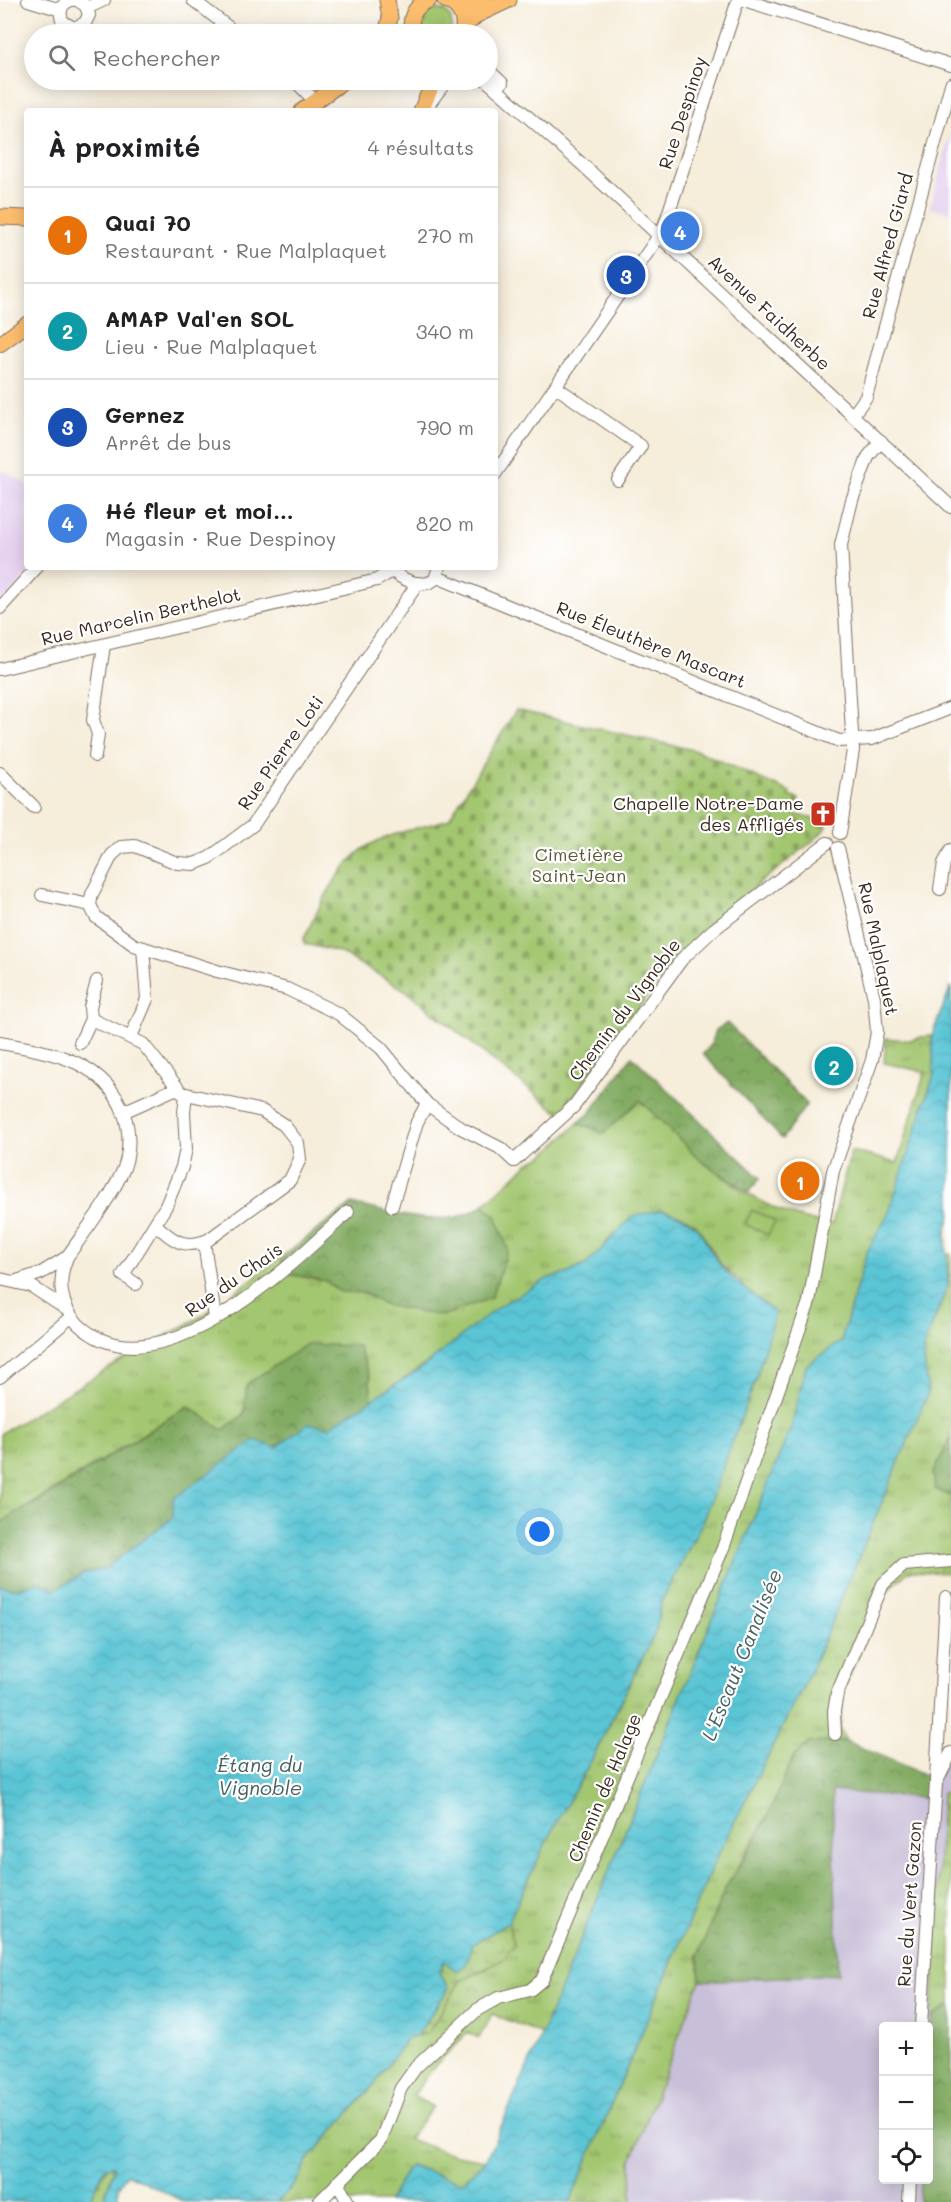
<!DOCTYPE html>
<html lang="fr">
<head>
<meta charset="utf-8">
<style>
	:root { --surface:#fff; --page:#f6f6f6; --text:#202124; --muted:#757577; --line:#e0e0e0; --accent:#c8321e }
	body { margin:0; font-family:Mali,sans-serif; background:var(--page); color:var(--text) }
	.controls { position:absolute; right:18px; bottom:18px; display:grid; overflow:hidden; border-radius:6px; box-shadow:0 3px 15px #0003 }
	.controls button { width:54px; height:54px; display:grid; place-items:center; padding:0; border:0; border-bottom:2px solid var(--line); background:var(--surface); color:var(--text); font:30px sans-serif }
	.you { position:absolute; left:540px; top:1532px; width:21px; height:21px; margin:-15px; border:4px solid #fff; border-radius:50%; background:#1a73e8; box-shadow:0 0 0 9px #1a73e833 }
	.badge { display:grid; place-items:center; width:39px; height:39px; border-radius:50%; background:var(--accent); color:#fff; font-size:20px; font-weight:700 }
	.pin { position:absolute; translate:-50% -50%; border:3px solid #fff; box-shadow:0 2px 6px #0006 }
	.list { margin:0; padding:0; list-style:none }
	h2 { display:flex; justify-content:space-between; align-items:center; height:78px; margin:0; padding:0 24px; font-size:26px }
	h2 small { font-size:20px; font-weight:400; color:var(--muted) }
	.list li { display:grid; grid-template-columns:39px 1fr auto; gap:18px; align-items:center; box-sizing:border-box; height:96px; padding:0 24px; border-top:2px solid var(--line) }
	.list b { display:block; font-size:22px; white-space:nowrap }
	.list p { margin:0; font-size:20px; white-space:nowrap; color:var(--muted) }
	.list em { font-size:20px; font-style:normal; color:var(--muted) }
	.icon { flex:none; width:33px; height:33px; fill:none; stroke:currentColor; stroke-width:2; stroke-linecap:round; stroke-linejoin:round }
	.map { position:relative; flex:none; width:951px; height:2202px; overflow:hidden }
	.search { position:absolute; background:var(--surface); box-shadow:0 3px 15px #0003; left:24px; top:24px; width:474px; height:66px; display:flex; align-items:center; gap:15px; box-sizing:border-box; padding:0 21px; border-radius:33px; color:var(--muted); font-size:22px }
	.panel { position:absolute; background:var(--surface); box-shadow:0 3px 15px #0003; left:24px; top:108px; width:474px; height:462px; border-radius:6px }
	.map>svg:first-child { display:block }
</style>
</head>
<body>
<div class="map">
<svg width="951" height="2202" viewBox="0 0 951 2202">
	<defs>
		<pattern id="grass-tufts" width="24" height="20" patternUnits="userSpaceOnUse" patternTransform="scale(1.5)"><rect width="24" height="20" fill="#a3c66f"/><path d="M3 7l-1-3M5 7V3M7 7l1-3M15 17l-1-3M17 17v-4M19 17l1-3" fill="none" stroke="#86a15b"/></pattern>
		<pattern id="forest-crowns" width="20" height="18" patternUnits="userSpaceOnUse" patternTransform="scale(1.5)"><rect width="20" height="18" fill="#82ab62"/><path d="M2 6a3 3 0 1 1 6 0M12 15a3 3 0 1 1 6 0" fill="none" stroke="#6c8b50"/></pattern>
		<pattern id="wetland-marsh" width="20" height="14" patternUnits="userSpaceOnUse" patternTransform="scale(1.5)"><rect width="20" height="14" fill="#a3c66f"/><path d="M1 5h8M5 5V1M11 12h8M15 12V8" fill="none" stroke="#86a15b"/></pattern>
		<pattern id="cemetery-stones" width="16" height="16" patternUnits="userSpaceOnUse" patternTransform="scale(1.5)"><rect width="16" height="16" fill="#a3c66f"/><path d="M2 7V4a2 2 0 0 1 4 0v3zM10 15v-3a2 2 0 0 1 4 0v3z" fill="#86a15b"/></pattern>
		<pattern id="water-waves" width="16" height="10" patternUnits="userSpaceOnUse" patternTransform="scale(1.5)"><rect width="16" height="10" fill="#5ac5d5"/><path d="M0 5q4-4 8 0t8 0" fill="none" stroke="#4fa9b6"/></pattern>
	</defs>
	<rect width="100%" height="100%" fill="#fff"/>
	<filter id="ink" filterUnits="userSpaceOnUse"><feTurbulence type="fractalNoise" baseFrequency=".0167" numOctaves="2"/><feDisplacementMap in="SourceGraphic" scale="12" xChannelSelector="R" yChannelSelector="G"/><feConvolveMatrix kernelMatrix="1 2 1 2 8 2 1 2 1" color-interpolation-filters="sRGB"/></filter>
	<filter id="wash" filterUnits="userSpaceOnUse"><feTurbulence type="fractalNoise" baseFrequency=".008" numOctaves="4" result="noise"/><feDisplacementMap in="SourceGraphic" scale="24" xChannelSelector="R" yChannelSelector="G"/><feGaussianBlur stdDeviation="1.35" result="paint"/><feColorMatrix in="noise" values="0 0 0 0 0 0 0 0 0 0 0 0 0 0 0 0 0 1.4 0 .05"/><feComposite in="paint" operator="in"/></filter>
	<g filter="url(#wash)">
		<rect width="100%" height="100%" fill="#f6edda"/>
		<g fill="#e6d2f0">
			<polygon points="951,131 951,213 930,208"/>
			<polygon points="0,469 27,484 27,567 34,567 0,604"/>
		</g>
		<polygon fill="#c8bfd8" points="951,1739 951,1793 942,1793 929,2062 928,2026 884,2026 884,2180 920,2180 919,2202 632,2202 631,2161 700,1981 838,1974 832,1791 926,1798 928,1776 945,1756"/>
		<g fill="url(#grass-tufts)" stroke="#6f7846" stroke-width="1.5">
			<path d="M437,9L445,11L451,18L452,26L449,34H425C418,22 424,11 437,9Z"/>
			<path d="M932,1035L934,1075L889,1213L867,1252L841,1341L806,1366L792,1425L542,2034L492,2014L479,2038L468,2032L434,2067L413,2096L433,2107L408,2139L455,2155L486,2160L462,2183L410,2165L388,2202H277L295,2184L308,2160L375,2083L406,2039L428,2033L460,1981L487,1969L514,1944L508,1922L548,1838L591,1761L655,1633L661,1602L701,1525L756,1379L742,1283L722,1266L697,1225L682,1216L613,1234L600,1252L587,1264L567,1274L549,1278L371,1402L370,1376L275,1366L247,1384L244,1414L223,1430L188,1406L0,1524V1434L129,1356L204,1315L280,1258L289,1274L326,1281L340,1292L365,1293L384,1305L496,1216L483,1205L531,1161L543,1156L578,1123L604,1132L640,1100C693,1153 754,1217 832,1224L851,1151L897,1163L925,1072L884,1063L886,1038L909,1040Z"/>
			<polygon points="951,1254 951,1438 933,1473 935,1489 951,1496 951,1573 909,1571 882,1596 843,1692 840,1730 846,1741 810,1742 726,1887 698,1955 700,1981 631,2161 632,2202 570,2202 712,1867 812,1668 927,1393 923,1348 948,1285 946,1255"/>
			<polygon points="942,1793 951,1793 951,2004 932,2017"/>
			<polygon points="108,2165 114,2167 103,2202 89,2202"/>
		</g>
		<g fill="url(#forest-crowns)" stroke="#5e6a40" stroke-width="1.5">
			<polygon points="727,1023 807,1104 782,1139 703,1054 711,1045 716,1030"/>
			<polygon points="632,1056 760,1178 749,1192 702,1162 640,1100 604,1133 578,1123 590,1113"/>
			<path d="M352,1204C390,1213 448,1231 483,1205L496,1216L508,1250L491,1298L442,1316L384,1305L365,1293L340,1292L326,1281L288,1274L280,1258Z"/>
			<polygon points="307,1344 358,1346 370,1376 371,1402 329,1427 307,1425 103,1570 83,1573 55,1590 38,1582 19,1589 0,1586 0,1524 13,1514 34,1504 188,1406 223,1430 244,1414 247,1384"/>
			<polygon points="951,1438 951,1496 935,1489 933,1473"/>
			<polygon points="846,1741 928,1776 926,1798 832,1791 838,1974 700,1981 698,1955 726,1887 761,1831 793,1757 810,1742"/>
			<polygon points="951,2004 951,2202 919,2202 920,2180 928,2180 928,2063 932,2017"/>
		</g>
		<polygon fill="url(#wetland-marsh)" stroke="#6f7846" stroke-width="1.5" points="508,1923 514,1944 504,1959 460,1981 428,2033 417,2035 449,1988 439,1973 444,1961 466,1965 472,1944"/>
		<path fill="url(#cemetery-stones)" stroke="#6f7846" stroke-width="1.5" d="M516,710L698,751L790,792L789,796L799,799L794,814L825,822L827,827L813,841L703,928L645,999L560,1114L405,990L339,952L305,944L303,940C317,912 334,874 358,853C377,835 424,827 449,819Z"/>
		<polygon fill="#a3c66f" stroke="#6f7846" stroke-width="1.5" points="752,1210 775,1221 768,1235 745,1224"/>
		<g fill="url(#water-waves)" stroke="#4a787a" stroke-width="1.5">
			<polygon points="951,986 951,1214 946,1233 948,1285 923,1348 928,1393 812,1668 712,1867 570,2202 388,2202 410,2165 462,2183 486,2160 542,2034 792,1425 806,1366 841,1341 867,1252 889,1212 934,1075 932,1035"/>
			<path d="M662,1210C707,1222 697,1234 721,1266C734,1282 759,1299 775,1313L756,1379L701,1525L661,1602L655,1633L591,1761L548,1838L508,1923L473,1944L466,1965L457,1971L444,1961L439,1973L449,1988L417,2035L406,2039L375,2083L308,2160L295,2184L277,2202H184L127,2173L118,2188V2202H103L114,2167L112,2165L105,2168L89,2202H0V1586L19,1589L38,1582L55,1590L84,1573L103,1570L173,1517V1499L255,1440L276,1448L307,1424L329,1427L423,1367L499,1306L549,1278L567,1274L587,1264L633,1216Z"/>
		</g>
	</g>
	<g filter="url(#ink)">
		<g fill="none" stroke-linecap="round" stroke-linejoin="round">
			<defs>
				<g id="minor">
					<polyline points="28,0 61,10"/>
					<path d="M72,0C61,3 58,12 63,22L74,28L85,23L89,15L86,6L77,0"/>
					<polyline points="193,0 237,34"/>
					<polyline points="744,0 951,65"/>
					<polyline points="87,8 104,0"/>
					<polyline points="488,70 502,83"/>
					<polyline points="294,80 315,101"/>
					<polyline points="486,80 584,166 951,507"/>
					<polyline points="428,105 447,80"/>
					<polyline points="556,387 641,446 618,480"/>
					<polyline points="853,415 866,397 951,84"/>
					<polyline points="495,474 663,230 738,0"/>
					<path d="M389,567C399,579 422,590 435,579L439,567"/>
					<polyline points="437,577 839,741 872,739 951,708"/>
					<polyline points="0,608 37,567"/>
					<polyline points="0,669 377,580 392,571"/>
					<polyline points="95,756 98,734 93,720 104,645"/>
					<polyline points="0,773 34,807"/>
					<polyline points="840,833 853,750 841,545 852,500 868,457 881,441"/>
					<polyline points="940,889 944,863 951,850"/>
					<polyline points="42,895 90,905"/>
					<path d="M91,1019L143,1044L182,1093L262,1111L284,1125L298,1143L300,1159L290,1180L208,1240C184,1250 172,1240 155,1224"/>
					<polyline points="131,1037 147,999 143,948"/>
					<path d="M0,1043C50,1052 105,1060 124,1114C130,1131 130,1151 124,1168C112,1197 85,1231 67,1257C57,1281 60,1306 78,1324C156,1398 292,1264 348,1212"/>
					<polyline points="80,1043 91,1019 90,1007 97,981"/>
					<polyline points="427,1104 461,1128 500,1148 514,1161 574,1106 682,959 713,930 827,843"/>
					<polyline points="123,1112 177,1088"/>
					<polyline points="392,1206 417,1122 427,1104 381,1048 339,1014 287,989 217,971 134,945 96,917 90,905 92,894 112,855 121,847 135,846 177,863 194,864 209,858 253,825 418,583"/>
					<polyline points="204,1242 215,1318"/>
					<polyline points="0,1279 31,1286 66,1309"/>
					<polyline points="17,1281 41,1273 67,1257"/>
					<polyline points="136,1284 123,1275 166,1206 182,1167 186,1149 184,1112 186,1095"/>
					<polyline points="0,1377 71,1317"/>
					<polyline points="835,1734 834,1711 837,1694 883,1584 904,1565 951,1561"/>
					<polyline points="936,1779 946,1597"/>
					<polyline points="921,2026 936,1783 951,1753"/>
					<polyline points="337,2183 348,2202"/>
					<polyline points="319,2202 381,2140 401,2088 416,2067 477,2010 498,1998 530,1990 542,1980 723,1548 809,1302 833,1171 872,1060 877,1032 874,998 838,848"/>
					<polyline points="909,2202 910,2180"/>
				</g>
				<g id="major">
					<path d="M445,0C460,6 466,19 462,34"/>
					<polyline points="455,6 466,6 486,0"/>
					<polyline points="463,28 477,15 509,0"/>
					<polyline points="386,34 390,18 387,0"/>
					<path d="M413,34C408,19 414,6 429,0"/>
					<polyline points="302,111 345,80"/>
					<polyline points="421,111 434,80"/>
					<polyline points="0,217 27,218"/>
					<polyline points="0,344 27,324"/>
				</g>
			</defs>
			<use href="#minor" stroke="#7c6e60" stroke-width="14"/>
			<use href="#major" stroke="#7c6e60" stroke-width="17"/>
			<use href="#minor" stroke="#fff" stroke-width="12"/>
			<use href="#major" stroke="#fcbd6e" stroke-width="15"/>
		</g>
	</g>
	<defs>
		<symbol id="church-square" viewBox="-11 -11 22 22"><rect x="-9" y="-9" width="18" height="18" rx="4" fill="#c8321e" stroke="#fff"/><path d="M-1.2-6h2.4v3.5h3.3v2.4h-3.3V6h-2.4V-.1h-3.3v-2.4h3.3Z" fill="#fff"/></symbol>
	</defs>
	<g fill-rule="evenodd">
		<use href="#church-square" x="808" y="799" width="30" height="30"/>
	</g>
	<g text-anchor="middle" stroke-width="4.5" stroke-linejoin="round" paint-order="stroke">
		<g font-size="18" fill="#3b2a1e" stroke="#fff">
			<text transform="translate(683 113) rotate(-72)" y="6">Rue Despinoy</text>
			<text transform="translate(888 246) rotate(-75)" y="6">Rue Alfred Giard</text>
			<text transform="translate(769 313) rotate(43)" y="6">Avenue Faidherbe</text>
			<text transform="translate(141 617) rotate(-13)" y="6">Rue Marcelin Berthelot</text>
			<text transform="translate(651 645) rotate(22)" y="6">Rue Éleuthère Mascart</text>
			<text transform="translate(281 753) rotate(-55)" y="6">Rue Pierre Loti</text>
			<text transform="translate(878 949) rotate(78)" y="6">Rue Malplaquet</text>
			<text transform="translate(625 1010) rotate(-53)" y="6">Chemin du Vignoble</text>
			<text transform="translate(234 1280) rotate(-35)" y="6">Rue du Chais</text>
			<text transform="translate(605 1788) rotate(-67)" y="6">Chemin de Halage</text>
			<text transform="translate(910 1904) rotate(-86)" y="6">Rue du Vert Gazon</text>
		</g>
		<g font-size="18" fill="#3b2a1e" stroke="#fff" text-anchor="end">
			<text x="804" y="810">Chapelle Notre-Dame<tspan x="804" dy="21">des Affligés</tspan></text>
		</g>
		<g font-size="18" fill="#5a5936" stroke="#fff">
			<text x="579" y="861">Cimetière<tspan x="579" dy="21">Saint-Jean</tspan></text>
		</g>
		<g font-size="20" font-style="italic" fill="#46605e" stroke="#fff">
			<text transform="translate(742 1655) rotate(-68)" y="7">L'Escaut Canalisée</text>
			<text x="260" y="1772">Étang du<tspan x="260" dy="23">Vignoble</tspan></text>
		</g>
	</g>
</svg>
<div class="controls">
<button>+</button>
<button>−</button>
<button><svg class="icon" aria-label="locate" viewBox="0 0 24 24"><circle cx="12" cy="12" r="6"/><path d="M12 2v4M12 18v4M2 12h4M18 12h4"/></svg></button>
</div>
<div class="you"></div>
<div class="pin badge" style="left:800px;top:1181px;background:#e8710a">1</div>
<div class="pin badge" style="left:834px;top:1066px;background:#0f9aa8">2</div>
<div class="pin badge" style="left:626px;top:275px;background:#1a4fb4">3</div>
<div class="pin badge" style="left:680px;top:231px;background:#3f7fe0">4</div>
<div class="search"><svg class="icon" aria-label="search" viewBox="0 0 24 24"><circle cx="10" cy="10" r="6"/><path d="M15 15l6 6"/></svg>Rechercher</div>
<section class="panel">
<h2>À proximité<small>4 résultats</small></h2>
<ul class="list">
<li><span class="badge" style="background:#e8710a">1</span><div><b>Quai 70</b><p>Restaurant · Rue Malplaquet</p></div><em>270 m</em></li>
<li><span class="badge" style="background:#0f9aa8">2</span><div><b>AMAP Val'en SOL</b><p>Lieu · Rue Malplaquet</p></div><em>340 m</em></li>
<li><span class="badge" style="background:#1a4fb4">3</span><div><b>Gernez</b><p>Arrêt de bus</p></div><em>790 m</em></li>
<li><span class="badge" style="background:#3f7fe0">4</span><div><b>Hé fleur et moi...</b><p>Magasin · Rue Despinoy</p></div><em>820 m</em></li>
</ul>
</section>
</div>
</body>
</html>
